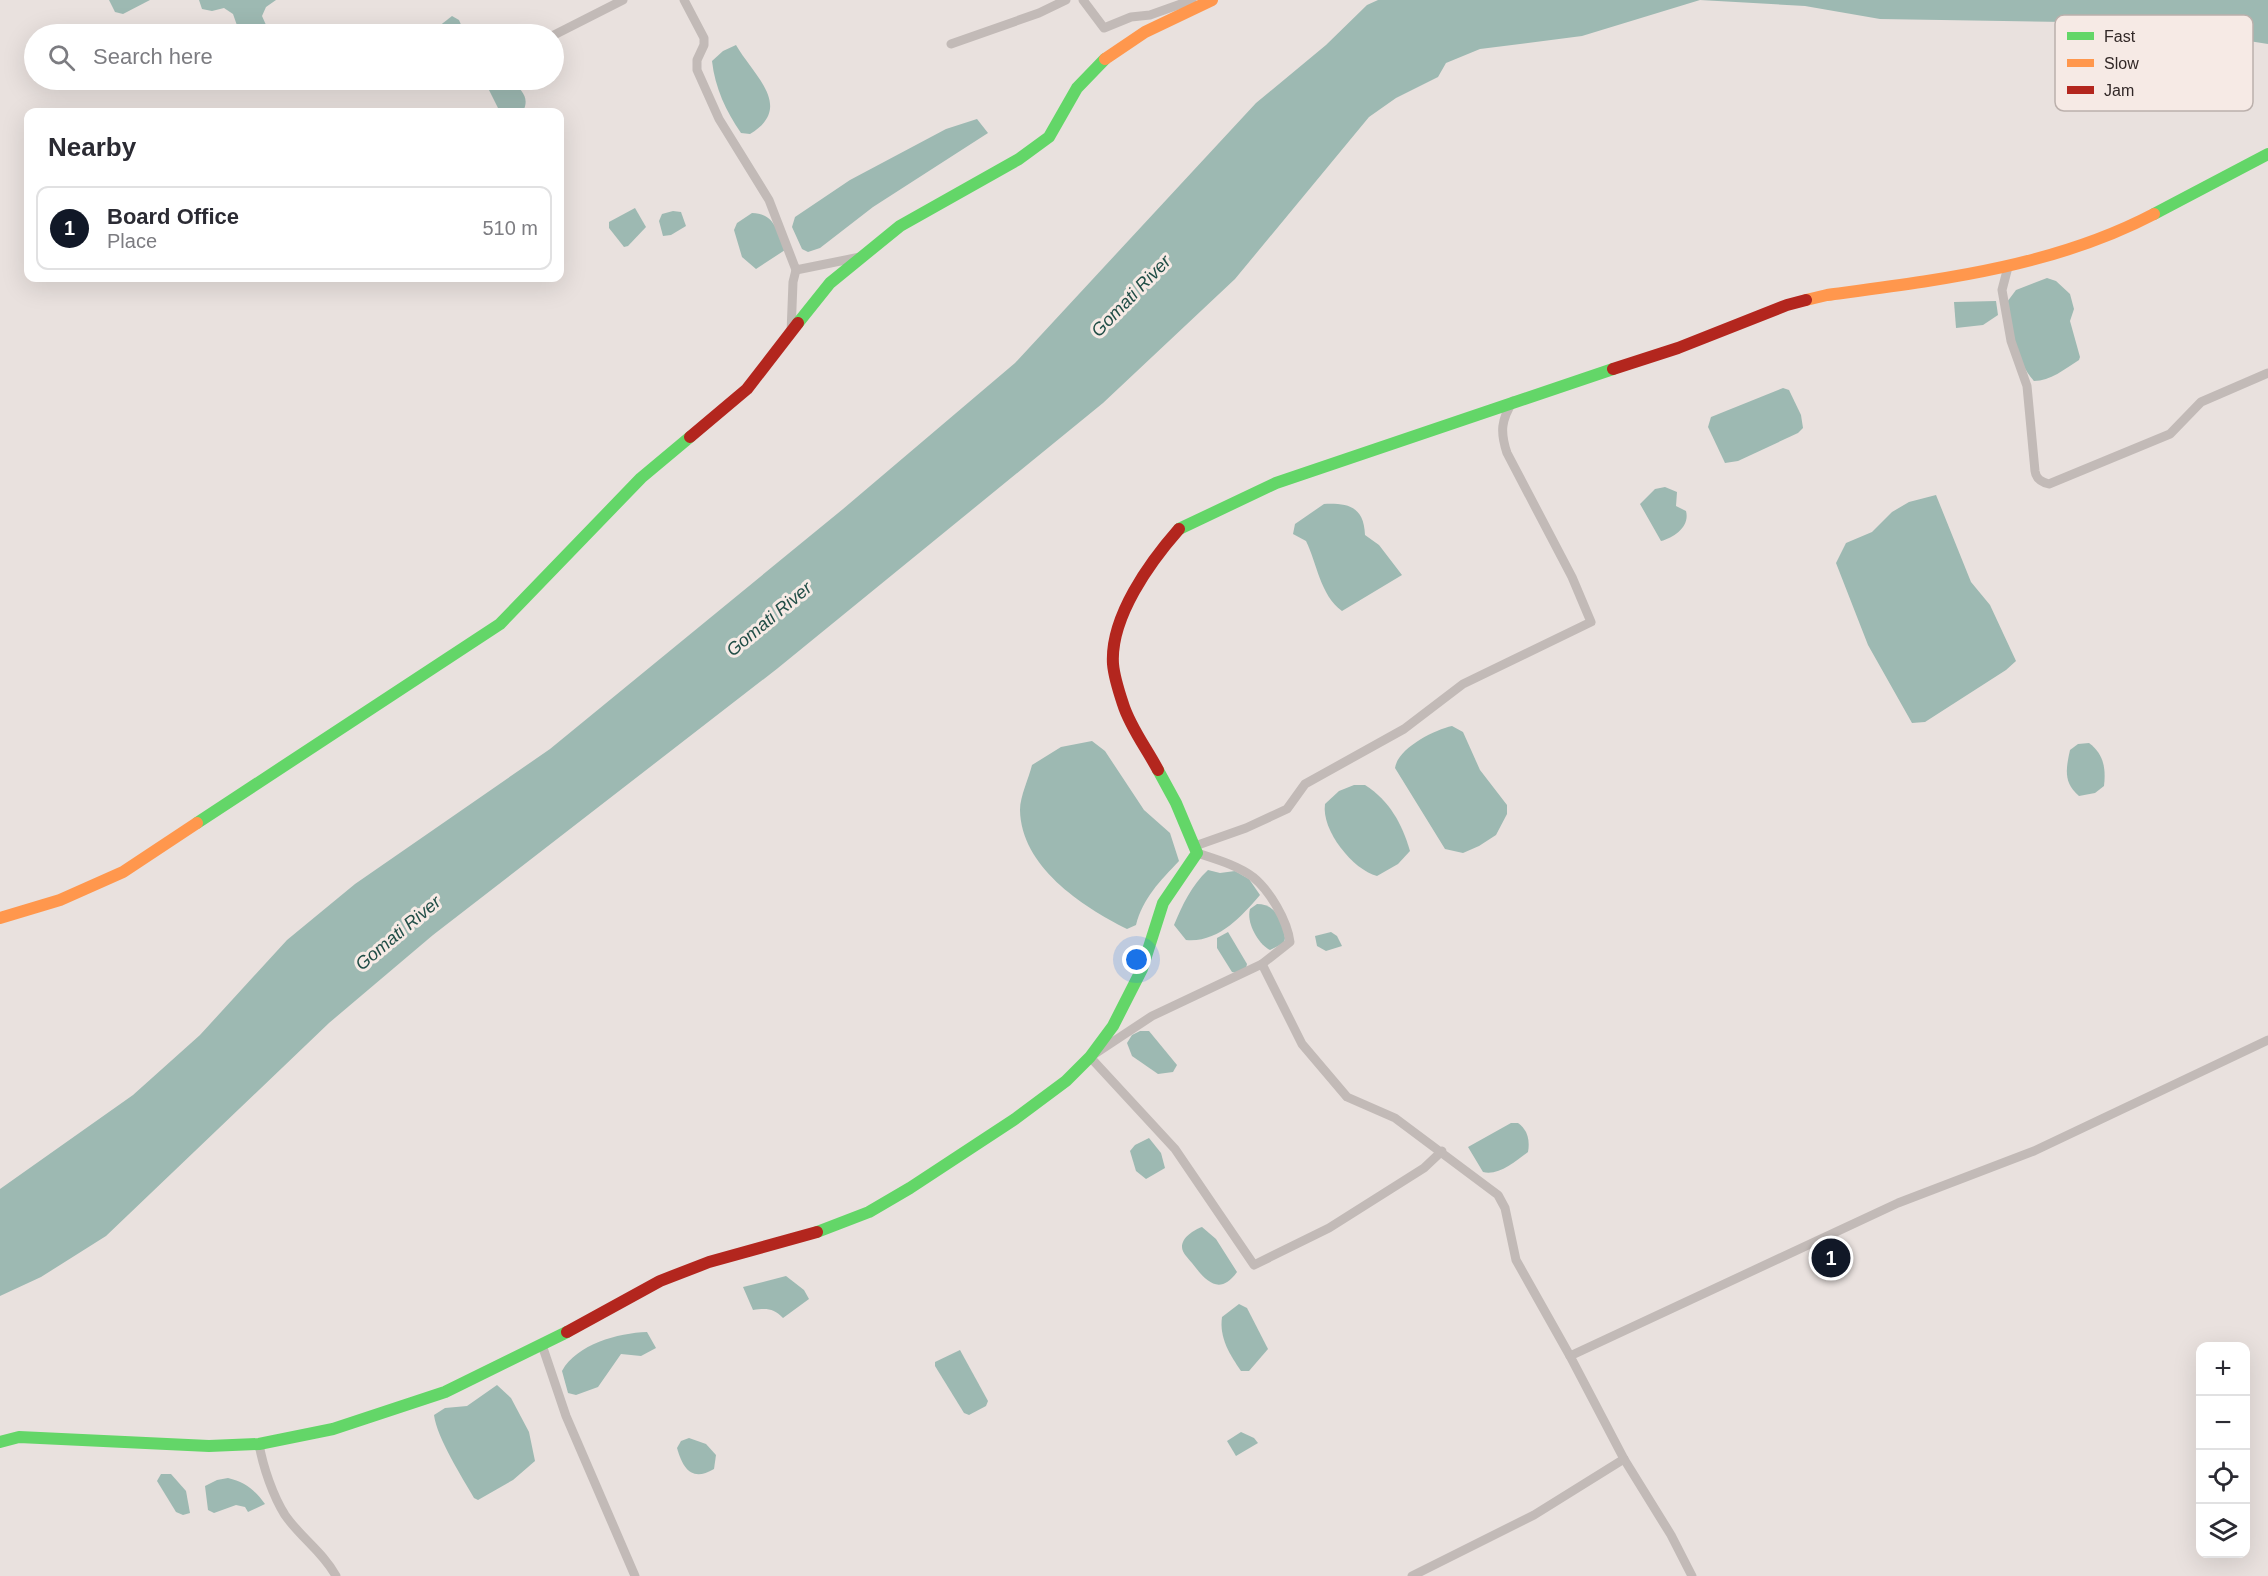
<!DOCTYPE html>
<html lang="en">
<head>
<meta charset="utf-8">
<style>
	:root { --surface:#fff; --page:#f7f7f7; --text:#2b2b33; --muted:#7c7c81; --line:#e1e1e2; --accent:#111827 }
	body { margin:0; font-family:Helvetica,sans-serif; background:var(--page); color:var(--text) }
	.controls { position:absolute; right:18px; bottom:18px; display:grid; overflow:hidden; border-radius:12px; box-shadow:0 6px 24px #0002 }
	.controls button { width:54px; height:54px; display:grid; place-items:center; padding:0; border:0; border-bottom:2px solid var(--line); background:var(--surface); color:var(--text); font:30px sans-serif }
	.you { position:absolute; left:1137px; top:960px; width:21px; height:21px; margin:-15px; border:4px solid #fff; border-radius:50%; background:#1a73e8; box-shadow:0 0 0 9px #1a73e833 }
	.badge { display:grid; place-items:center; width:39px; height:39px; border-radius:50%; background:var(--accent); color:#fff; font-size:20px; font-weight:700 }
	.pin { position:absolute; translate:-50% -50%; border:3px solid #fff; box-shadow:0 2px 6px #0006 }
	.list { margin:0; padding:0; list-style:none }
	h2 { display:flex; justify-content:space-between; align-items:center; height:78px; margin:0; padding:0 24px; font-size:26px }
	h2 small { font-size:20px; font-weight:400; color:var(--muted) }
	.list li { display:grid; grid-template-columns:39px 1fr auto; gap:18px; align-items:center; box-sizing:border-box; height:84px; margin:0 12px 12px; padding:0 12px; border:2px solid var(--line); border-radius:12px }
	.list b { display:block; font-size:22px; white-space:nowrap }
	.list p { margin:0; font-size:20px; white-space:nowrap; color:var(--muted) }
	.list em { font-size:20px; font-style:normal; color:var(--muted) }
	.icon { flex:none; width:33px; height:33px; fill:none; stroke:currentColor; stroke-width:2; stroke-linecap:round; stroke-linejoin:round }
	.map { position:relative; flex:none; width:2268px; height:1576px; overflow:hidden }
	.search { position:absolute; background:var(--surface); box-shadow:0 6px 24px #0002; left:24px; top:24px; width:540px; height:66px; display:flex; align-items:center; gap:15px; box-sizing:border-box; padding:0 21px; border-radius:33px; color:var(--muted); font-size:22px }
	.panel { position:absolute; background:var(--surface); box-shadow:0 6px 24px #0002; left:24px; top:108px; width:540px; height:174px; border-radius:12px }
	.map>svg:first-child { display:block }
</style>
</head>
<body>
<div class="map">
<svg width="2268" height="1576" viewBox="0 0 2268 1576">
	<rect width="100%" height="100%" fill="#e9e1de"/>
	<g fill="#9db9b2">
		<polygon points="109,0 150,0 123,14 115,12"/>
		<polygon points="199,0 276,0 266,7 262,16 270,34 240,34 233,14 224,8 212,11 202,9"/>
		<polygon points="1378,0 2268,0 2268,44 2134,23 1880,19 1805,6 1700,0 1582,36 1480,49 1446,63 1438,77 1396,98 1369,117 1235,279 1103,403 778,668 433,935 329,1023 106,1236 41,1277 0,1296 0,1189 133,1095 200,1035 287,940 355,884 550,749 843,509 1015,363 1256,103 1326,45 1367,5"/>
		<polygon points="452,16 459,20 465,34 439,34 438,27"/>
		<path d="M736,45C753,75 795,107 750,134L741,133C726,111 715,88 712,61L723,51Z"/>
		<path d="M484,80H511C522,91 530,97 523,112H500Z"/>
		<polygon points="977,119 988,133 873,207 820,248 808,252 802,249 792,227 795,217 850,180 946,129"/>
		<polygon points="635,208 646,227 628,246 624,247 609,228 609,222"/>
		<polygon points="673,211 681,212 686,226 671,235 663,236 659,221 662,214"/>
		<path d="M752,213C776,214 776,231 785,250L756,269L742,257L734,230L737,223Z"/>
		<path d="M2047,278L2056,281L2070,294L2074,309L2070,321L2080,357L2079,360C2065,369 2050,381 2034,381C2016,361 2011,328 2007,302L2016,290Z"/>
		<polygon points="1996,301 1998,315 1983,325 1956,328 1954,302"/>
		<polygon points="1783,388 1789,390 1801,415 1803,428 1798,433 1738,461 1725,463 1708,427 1711,417"/>
		<path d="M1665,487L1677,492L1676,506L1686,511C1690,526 1675,537 1661,541L1640,504L1655,489Z"/>
		<polygon points="1936,495 1971,582 1990,605 2016,661 2006,670 1925,722 1912,723 1868,645 1836,563 1846,543 1872,532 1892,512 1909,502"/>
		<path d="M1324,504C1349,503 1364,507 1365,535L1379,545L1402,575L1342,611C1320,595 1317,563 1306,541L1293,534L1295,524Z"/>
		<path d="M1452,726L1463,732L1480,770L1507,805V814L1496,835L1479,846L1463,853L1445,849L1395,768C1398,748 1434,730 1452,726Z"/>
		<path d="M1092,741L1105,751L1144,810L1170,833L1179,861C1160,881 1143,898 1136,925L1127,929C1081,906 1021,866 1020,810C1020,796 1029,778 1032,765L1061,747Z"/>
		<path d="M2089,743C2104,754 2106,769 2104,786L2095,793L2079,796C2063,783 2066,768 2070,750L2078,744Z"/>
		<path d="M1354,785H1365C1390,801 1402,824 1410,851L1398,864L1377,876C1353,870 1321,830 1325,804L1339,791Z"/>
		<path d="M1208,870L1220,873L1235,871L1249,879L1260,895C1241,917 1218,943 1186,940L1174,925C1183,904 1191,886 1208,870Z"/>
		<path d="M1257,904C1276,904 1283,921 1285,938L1284,943L1270,950C1258,944 1246,922 1250,909Z"/>
		<polygon points="1228,932 1247,964 1246,968 1238,973 1232,972 1217,948 1217,938"/>
		<polygon points="1331,932 1337,936 1342,946 1326,951 1317,946 1315,936"/>
		<polygon points="1140,1031 1149,1031 1177,1065 1173,1072 1158,1074 1132,1056 1127,1043 1132,1035"/>
		<path d="M1511,1123H1518C1528,1130 1530,1141 1528,1152C1516,1161 1499,1176 1483,1172L1468,1147Z"/>
		<polygon points="1149,1138 1161,1153 1165,1168 1146,1179 1136,1171 1130,1151 1135,1145"/>
		<path d="M1202,1227L1216,1239L1237,1272C1219,1297 1205,1280 1192,1263C1189,1259 1182,1253 1182,1247C1182,1237 1194,1230 1202,1227Z"/>
		<path d="M786,1276L804,1290L809,1299L783,1318C774,1308 766,1308 753,1310L743,1287Z"/>
		<path d="M1239,1304L1247,1308L1268,1349L1249,1371H1241C1230,1355 1219,1338 1222,1317Z"/>
		<path d="M647,1332L656,1348L641,1356L621,1354L598,1387L576,1395L568,1393L562,1371C577,1344 618,1333 647,1332Z"/>
		<polygon points="960,1350 988,1401 986,1406 969,1415 964,1413 935,1366 935,1362"/>
		<path d="M497,1385L511,1398L529,1432L535,1461L513,1480L478,1500L474,1498C462,1477 437,1438 434,1415L445,1408L467,1406Z"/>
		<polygon points="1241,1432 1254,1438 1258,1443 1236,1456 1227,1441"/>
		<path d="M689,1438L706,1444L716,1455L714,1469C692,1482 683,1469 677,1448L681,1441Z"/>
		<polygon points="161,1474 171,1474 186,1491 190,1513 183,1515 176,1512 157,1481"/>
		<path d="M228,1478C245,1482 255,1490 265,1504L248,1512L245,1507L236,1505L214,1513L208,1510L205,1486L217,1480Z"/>
	</g>
	<g fill="none" stroke-linecap="round" stroke-linejoin="round">
		<g stroke="#c2bab7" stroke-width="9">
			<polyline points="684,0 704,38 704,45 697,60 697,70 719,119 769,200 796,270 860,257"/>
			<polyline points="1083,0 1104,28 1131,17 1150,15 1192,0"/>
			<polyline points="554,35 623,0"/>
			<polyline points="951,44 1039,13 1066,0"/>
			<path d="M2008,267L2002,290L2011,341L2027,386L2035,471C2036,479 2041,482 2049,484L2170,434L2201,402L2268,373"/>
			<polyline points="791,333 793,282 796,270"/>
			<path d="M1195,846L1246,828L1287,809L1305,784L1404,729L1463,684L1591,622L1572,577L1507,453C1500,432 1501,420 1513,401"/>
			<path d="M1197,853C1215,859 1237,865 1253,877C1270,891 1287,920 1290,942L1262,964"/>
			<polyline points="1442,1151 1424,1168 1329,1228 1254,1265 1175,1149 1090,1057 1152,1016 1262,964 1302,1044 1347,1097 1395,1118 1498,1195 1505,1208 1516,1260 1570,1356"/>
			<polyline points="542,1345 566,1416 635,1576"/>
			<path d="M259,1444C263,1467 273,1496 285,1515C300,1537 323,1552 336,1576"/>
			<polyline points="1412,1576 1534,1515 1624,1459"/>
			<polyline points="1692,1576 1671,1535 1624,1459 1570,1356 1898,1203 2034,1151 2268,1040"/>
		</g>
		<g stroke="#63d668" stroke-width="12">
			<polyline points="2154,214 2268,154"/>
			<polyline points="798,323 830,283 900,226 1019,159 1049,137 1077,88 1105,59"/>
			<polyline points="1179,529 1276,483 1613,369"/>
			<polyline points="197,823 500,624 641,478 690,437"/>
			<polyline points="817,1232 869,1212 910,1188 1015,1119 1066,1081 1090,1057 1113,1026 1142,969 1163,903 1197,853 1176,803 1158,770"/>
			<polyline points="0,1442 19,1437 209,1446 259,1444 333,1429 445,1392 567,1332"/>
		</g>
		<g stroke="#ff974d" stroke-width="12">
			<polyline points="1105,59 1145,32 1212,0"/>
			<path d="M1806,300L1827,295C1939,280 2053,267 2154,214"/>
			<polyline points="0,918 60,900 123,872 197,823"/>
		</g>
		<g stroke="#b3261e" stroke-width="12">
			<polyline points="1613,369 1678,348 1787,305 1806,300"/>
			<polyline points="690,437 747,389 798,323"/>
			<path d="M1158,770C1147,749 1130,727 1123,704C1119,692 1114,676 1113,664C1110,617 1150,562 1179,529"/>
			<polyline points="567,1332 660,1281 709,1262 817,1232"/>
		</g>
	</g>
	<g text-anchor="middle" stroke-width="6" stroke-linejoin="round" paint-order="stroke">
		<g font-size="18" font-style="italic" fill="#214e47" stroke="#f6eae5">
			<text transform="translate(1131 296) rotate(-46)" y="6">Gomati River</text>
			<text transform="translate(769 619) rotate(-40)" y="6">Gomati River</text>
			<text transform="translate(398 933) rotate(-40)" y="6">Gomati River</text>
		</g>
	</g>
	<rect x="2055" y="15" width="198" height="96" rx="9" fill="#f6eae5" stroke="#bbb0ac" stroke-width="1.5"/>
	<rect x="2067" y="32" width="27" height="8" fill="#63d668"/>
	<rect x="2067" y="59" width="27" height="8" fill="#ff974d"/>
	<rect x="2067" y="86" width="27" height="8" fill="#b3261e"/>
	<g font-size="16" fill="#322827">
		<text x="2104" y="42">Fast</text>
		<text x="2104" y="69">Slow</text>
		<text x="2104" y="96">Jam</text>
	</g>
</svg>
<div class="controls">
<button>+</button>
<button>−</button>
<button><svg class="icon" aria-label="locate" viewBox="0 0 24 24"><circle cx="12" cy="12" r="6"/><path d="M12 2v4M12 18v4M2 12h4M18 12h4"/></svg></button>
<button><svg class="icon" aria-label="layers" viewBox="0 0 24 24"><path d="M12 4l9 5-9 5-9-5zM3 14l9 5 9-5"/></svg></button>
</div>
<div class="you"></div>
<div class="pin badge" style="left:1831px;top:1258px">1</div>
<div class="search"><svg class="icon" aria-label="search" viewBox="0 0 24 24"><circle cx="10" cy="10" r="6"/><path d="M15 15l6 6"/></svg>Search here</div>
<section class="panel">
<h2>Nearby<small></small></h2>
<ul class="list">
<li><span class="badge">1</span><div><b>Board Office</b><p>Place</p></div><em>510 m</em></li>
</ul>
</section>
</div>
</body>
</html>
